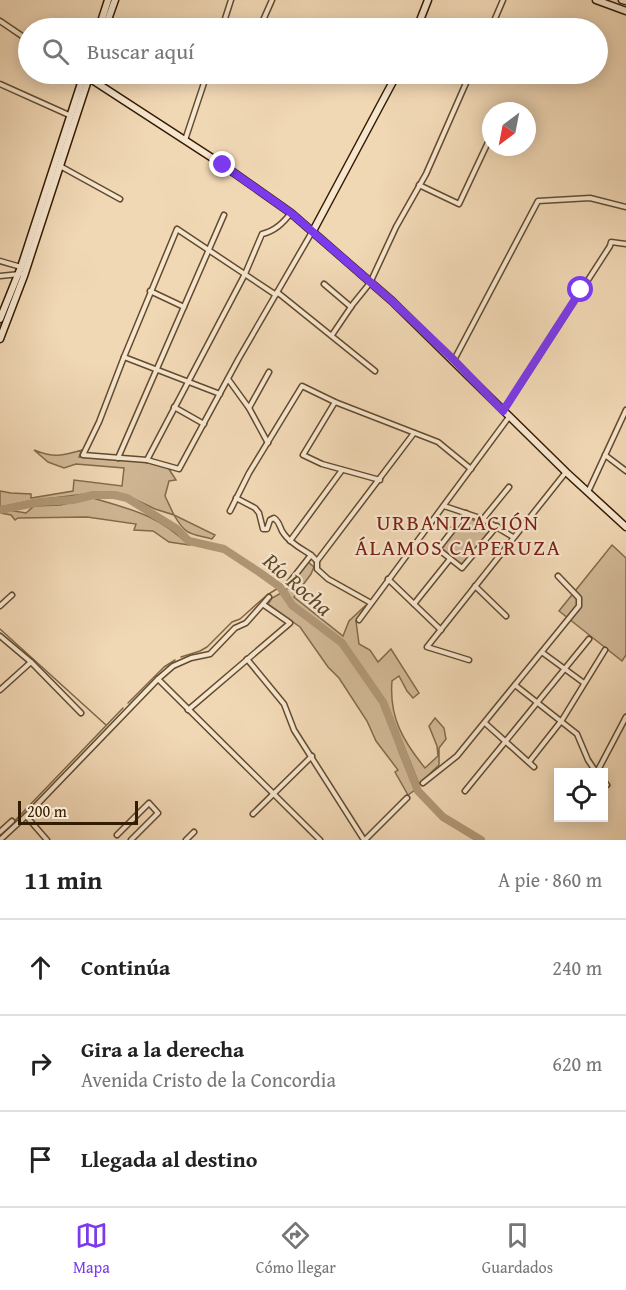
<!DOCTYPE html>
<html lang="es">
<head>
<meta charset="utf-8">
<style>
	:root { --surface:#fff; --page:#f2f2f2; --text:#222; --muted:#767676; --line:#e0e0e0; --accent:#7c3aed }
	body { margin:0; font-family:"Gentium Book Plus",serif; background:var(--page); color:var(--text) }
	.controls { position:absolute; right:18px; bottom:18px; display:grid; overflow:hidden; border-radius:0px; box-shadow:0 3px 15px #0003 }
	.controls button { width:54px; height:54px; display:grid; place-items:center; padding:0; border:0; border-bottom:2px solid var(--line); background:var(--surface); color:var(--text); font:30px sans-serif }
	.compass { position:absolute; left:482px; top:102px; width:54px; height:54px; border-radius:50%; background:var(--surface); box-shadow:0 3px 15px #0003; rotate:212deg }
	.scale { position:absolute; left:18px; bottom:15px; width:120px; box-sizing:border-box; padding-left:6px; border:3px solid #341c00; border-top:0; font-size:16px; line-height:21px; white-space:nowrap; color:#341c00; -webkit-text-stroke:4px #f6e6cf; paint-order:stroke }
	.stop { position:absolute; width:18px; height:18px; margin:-14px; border:4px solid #7c3aed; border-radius:50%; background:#fff }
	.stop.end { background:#7c3aed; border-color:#fff; box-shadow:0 2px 6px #0008 }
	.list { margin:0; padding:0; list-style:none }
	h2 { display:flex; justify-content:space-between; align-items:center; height:78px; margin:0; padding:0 24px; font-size:26px }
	h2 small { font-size:20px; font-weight:400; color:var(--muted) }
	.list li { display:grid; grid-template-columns:39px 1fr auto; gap:18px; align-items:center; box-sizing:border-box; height:96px; padding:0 24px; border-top:2px solid var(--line) }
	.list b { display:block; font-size:22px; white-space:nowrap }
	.list p { margin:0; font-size:20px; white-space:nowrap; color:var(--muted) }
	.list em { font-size:20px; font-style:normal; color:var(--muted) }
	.icon { flex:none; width:33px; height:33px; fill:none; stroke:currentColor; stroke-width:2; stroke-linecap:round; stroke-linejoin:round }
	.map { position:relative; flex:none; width:626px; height:840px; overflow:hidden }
	.search { position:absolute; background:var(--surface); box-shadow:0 3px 15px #0003; left:18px; right:18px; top:18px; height:66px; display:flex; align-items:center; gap:15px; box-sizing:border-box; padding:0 21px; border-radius:33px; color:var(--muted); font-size:22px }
	.sheet { height:366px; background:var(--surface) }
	nav { display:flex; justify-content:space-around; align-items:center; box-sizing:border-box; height:84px; border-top:2px solid var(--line); background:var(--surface); font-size:16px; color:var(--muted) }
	nav a { display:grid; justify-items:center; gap:3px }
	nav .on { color:var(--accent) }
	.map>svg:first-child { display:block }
</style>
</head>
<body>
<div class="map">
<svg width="626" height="840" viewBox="0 0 626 840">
	<rect width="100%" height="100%" fill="#f1d8b5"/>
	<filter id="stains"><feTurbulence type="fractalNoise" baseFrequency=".00333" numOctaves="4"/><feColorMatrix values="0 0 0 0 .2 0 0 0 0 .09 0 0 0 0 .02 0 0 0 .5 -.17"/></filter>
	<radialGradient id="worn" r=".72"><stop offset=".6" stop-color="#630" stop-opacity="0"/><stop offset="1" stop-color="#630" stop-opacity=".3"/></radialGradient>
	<g fill="#d1b896" stroke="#826a4b" stroke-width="1.5">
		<path d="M34,450C54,458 62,456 82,450L79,457L139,461L167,466L176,480L169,481L165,496L174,515L215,535L212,539C190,533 186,536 174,515L155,509L128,496L115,492L93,493L29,501L0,507V491L11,493L31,494V498L73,491L74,480L122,486L124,468L76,464L64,468L48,462Z"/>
		<path d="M93,498C133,510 158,515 189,545L169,542L153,531L134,530L136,524L87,517L18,518L15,520L11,515L0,513L8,510L26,513L34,506L60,505Z"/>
		<polygon points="466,517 490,527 491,529 463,564 459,563 442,550 442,546"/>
		<polygon points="612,545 626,558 626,655 622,661 559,611"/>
		<path d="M308,562L314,567L311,574L294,597L343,636L349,621L366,605L356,621L359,644L370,650L378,662L391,649L419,693L413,698L407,691L399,676L392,681C389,717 403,741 425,768L438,756L437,746L429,726L435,718L444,728L446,739L439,748V765L419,784L386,702L343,641L300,610L293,603L286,590Z"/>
		<polygon points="281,593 291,608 341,645 381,703 394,730 398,749 415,790 408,795 395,772 398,770 376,741 367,721 339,678 328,667 300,627 268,604 272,598"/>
	</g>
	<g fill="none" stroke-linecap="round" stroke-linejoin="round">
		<g stroke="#7f6647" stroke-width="1.5">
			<polyline points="15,289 20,279"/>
			<polyline points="0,328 2,321"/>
			<polyline points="0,629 106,725"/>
			<polyline points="181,657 200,651 207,647 232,622 240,619 267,595 280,587"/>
			<polyline points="128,703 164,667 175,660"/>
			<polyline points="0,836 123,708"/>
		</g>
		<polyline stroke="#b19877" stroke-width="8" points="0,510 40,502 73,500 93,495 114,495 127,498 177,529 189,541 224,549 259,572 280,587 292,605 342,643 383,702 418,791 443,817 481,840"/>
		<defs>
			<g id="street">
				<polyline points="0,21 28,40"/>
				<polyline points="260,27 272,0"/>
				<polyline points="222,28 231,0"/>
				<polyline points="491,28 503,0"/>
				<polyline points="0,84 69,115"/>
				<polyline points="185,140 207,74"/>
				<polyline points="60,166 120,199"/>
				<polyline points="419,185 459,204 491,136"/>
				<polyline points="0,261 21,267"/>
				<polyline points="0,276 20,274"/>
				<polyline points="324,284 351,307"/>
				<polyline points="150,291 184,307"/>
				<polyline points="277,292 375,371"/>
				<polyline points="276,295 177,229 124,357 99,422 83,455 147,460 179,469 239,358 312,232"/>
				<polyline points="332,335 353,304 370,283 396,227 426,174 470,74"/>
				<polyline points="124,357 220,394"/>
				<polyline points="454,360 538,201 590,198 626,207"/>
				<polyline points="228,379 249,408 268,443"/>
				<polyline points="335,402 303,455 322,464 380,480"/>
				<polyline points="174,407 204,424"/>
				<polyline points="249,408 269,372"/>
				<polyline points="504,410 610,246 611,242 626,244"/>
				<polyline points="605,455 626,471"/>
				<polyline points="118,458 224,215"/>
				<path d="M147,460L245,274L262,234C275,231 283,223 291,213"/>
				<polyline points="588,492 626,410"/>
				<path d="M236,498L255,508L259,513L263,529H267L270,520L274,518C281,523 279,528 284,534C290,543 302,549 311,555"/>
				<polyline points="444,506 483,519 513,537"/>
				<polyline points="230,511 249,473 302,386 335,402 438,442 471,469"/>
				<polyline points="466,513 438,549 462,568 497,526"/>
				<polyline points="483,519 509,487"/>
				<polyline points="290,541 342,470"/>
				<polyline points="317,561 317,569 328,579 371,603"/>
				<polyline points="388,579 441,630"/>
				<polyline points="289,583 311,555 317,561 414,433"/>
				<polyline points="475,586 506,616"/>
				<polyline points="414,604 450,559"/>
				<polyline points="0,606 12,595"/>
				<polyline points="359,620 509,417"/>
				<polyline points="0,636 31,662 81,713"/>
				<polyline points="543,653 584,683"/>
				<polyline points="247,659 284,704 294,730 364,840"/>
				<polyline points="469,660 427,647 566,472"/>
				<polyline points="158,679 320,840"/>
				<polyline points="515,685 577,734 588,760 596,772"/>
				<polyline points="0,690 31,662"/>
				<polyline points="188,710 290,623 264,605"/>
				<polyline points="485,723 534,767"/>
				<polyline points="529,762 562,720 605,650"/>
				<polyline points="597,772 626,717"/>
				<polyline points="604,781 607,785"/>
				<polyline points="423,783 457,756 579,606 579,598 558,576"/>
				<polyline points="465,791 589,639"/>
				<polyline points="253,814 312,756"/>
				<polyline points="26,816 47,840"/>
				<polyline points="0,832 12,821"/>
				<polyline points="117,835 149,803 158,813 131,840"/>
				<polyline points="0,840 26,816 158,679 173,666 191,658 210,654 235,628 246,623 269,597"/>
				<polyline points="186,840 194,832"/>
				<polyline points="365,840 407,798"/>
			</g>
			<g id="secondary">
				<polyline points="596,0 626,11"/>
				<polyline points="622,0 626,1"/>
				<polyline points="99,28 108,0"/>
				<polyline points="105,28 115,0"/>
				<polyline points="417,28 428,0"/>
				<polyline points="83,74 223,165 291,213 392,301 566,472 626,527"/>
				<polyline points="313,231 397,74"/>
				<polyline points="0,319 21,267 84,74"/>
				<polyline points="0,339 24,276 90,74"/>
			</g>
		</defs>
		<use href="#street" stroke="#634b2d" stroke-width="7"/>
		<use href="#secondary" stroke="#341c00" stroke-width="9"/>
		<use href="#street" stroke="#f6e6cf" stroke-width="4"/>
		<use href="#secondary" stroke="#f6e6cf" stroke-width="6"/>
	</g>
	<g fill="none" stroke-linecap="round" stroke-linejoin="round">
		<polyline stroke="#7c3aed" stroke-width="8" points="223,165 291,213 392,301 454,360 503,411 581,290"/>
	</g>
	<g text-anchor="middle" stroke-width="4.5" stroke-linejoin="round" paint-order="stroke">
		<g font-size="22" letter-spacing="1.5" fill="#7a1f14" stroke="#f6e6cf">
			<text x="458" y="530">URBANIZACIÓN<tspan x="458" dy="25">ÁLAMOS CAPERUZA</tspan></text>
		</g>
		<g font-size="22" font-style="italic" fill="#60472a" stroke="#f6e6cf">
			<text transform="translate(298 584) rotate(41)" y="8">Río Rocha</text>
		</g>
	</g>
	<rect width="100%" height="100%" filter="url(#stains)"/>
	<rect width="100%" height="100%" fill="url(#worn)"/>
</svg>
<div class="controls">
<button><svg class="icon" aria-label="locate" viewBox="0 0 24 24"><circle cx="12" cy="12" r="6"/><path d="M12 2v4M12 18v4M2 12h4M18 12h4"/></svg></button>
</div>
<svg class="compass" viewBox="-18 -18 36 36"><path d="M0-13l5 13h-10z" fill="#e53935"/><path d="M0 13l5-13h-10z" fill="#767676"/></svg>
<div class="scale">200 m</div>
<div class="stop" style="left:581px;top:290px"></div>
<div class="stop end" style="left:223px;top:165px"></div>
<div class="search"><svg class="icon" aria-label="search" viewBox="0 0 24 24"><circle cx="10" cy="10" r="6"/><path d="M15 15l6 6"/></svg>Buscar aquí</div>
</div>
<section class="sheet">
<h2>11 min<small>A pie · 860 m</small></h2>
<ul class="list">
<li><svg class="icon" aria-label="ahead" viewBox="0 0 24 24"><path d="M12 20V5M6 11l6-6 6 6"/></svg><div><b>Continúa</b></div><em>240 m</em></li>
<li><svg class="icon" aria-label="right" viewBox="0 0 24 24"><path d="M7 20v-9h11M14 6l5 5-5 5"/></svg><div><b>Gira a la derecha</b><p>Avenida Cristo de la Concordia</p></div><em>620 m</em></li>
<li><svg class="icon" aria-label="arrive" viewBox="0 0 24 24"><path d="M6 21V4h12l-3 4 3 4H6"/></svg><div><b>Llegada al destino</b></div></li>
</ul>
</section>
<nav>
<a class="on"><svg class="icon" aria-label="map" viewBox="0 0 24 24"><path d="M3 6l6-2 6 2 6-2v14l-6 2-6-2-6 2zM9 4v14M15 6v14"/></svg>Mapa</a>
<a><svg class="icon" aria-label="directions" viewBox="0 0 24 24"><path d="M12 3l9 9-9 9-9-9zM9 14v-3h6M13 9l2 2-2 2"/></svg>Cómo llegar</a>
<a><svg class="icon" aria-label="saved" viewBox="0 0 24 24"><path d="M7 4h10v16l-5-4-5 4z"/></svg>Guardados</a>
</nav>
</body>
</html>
